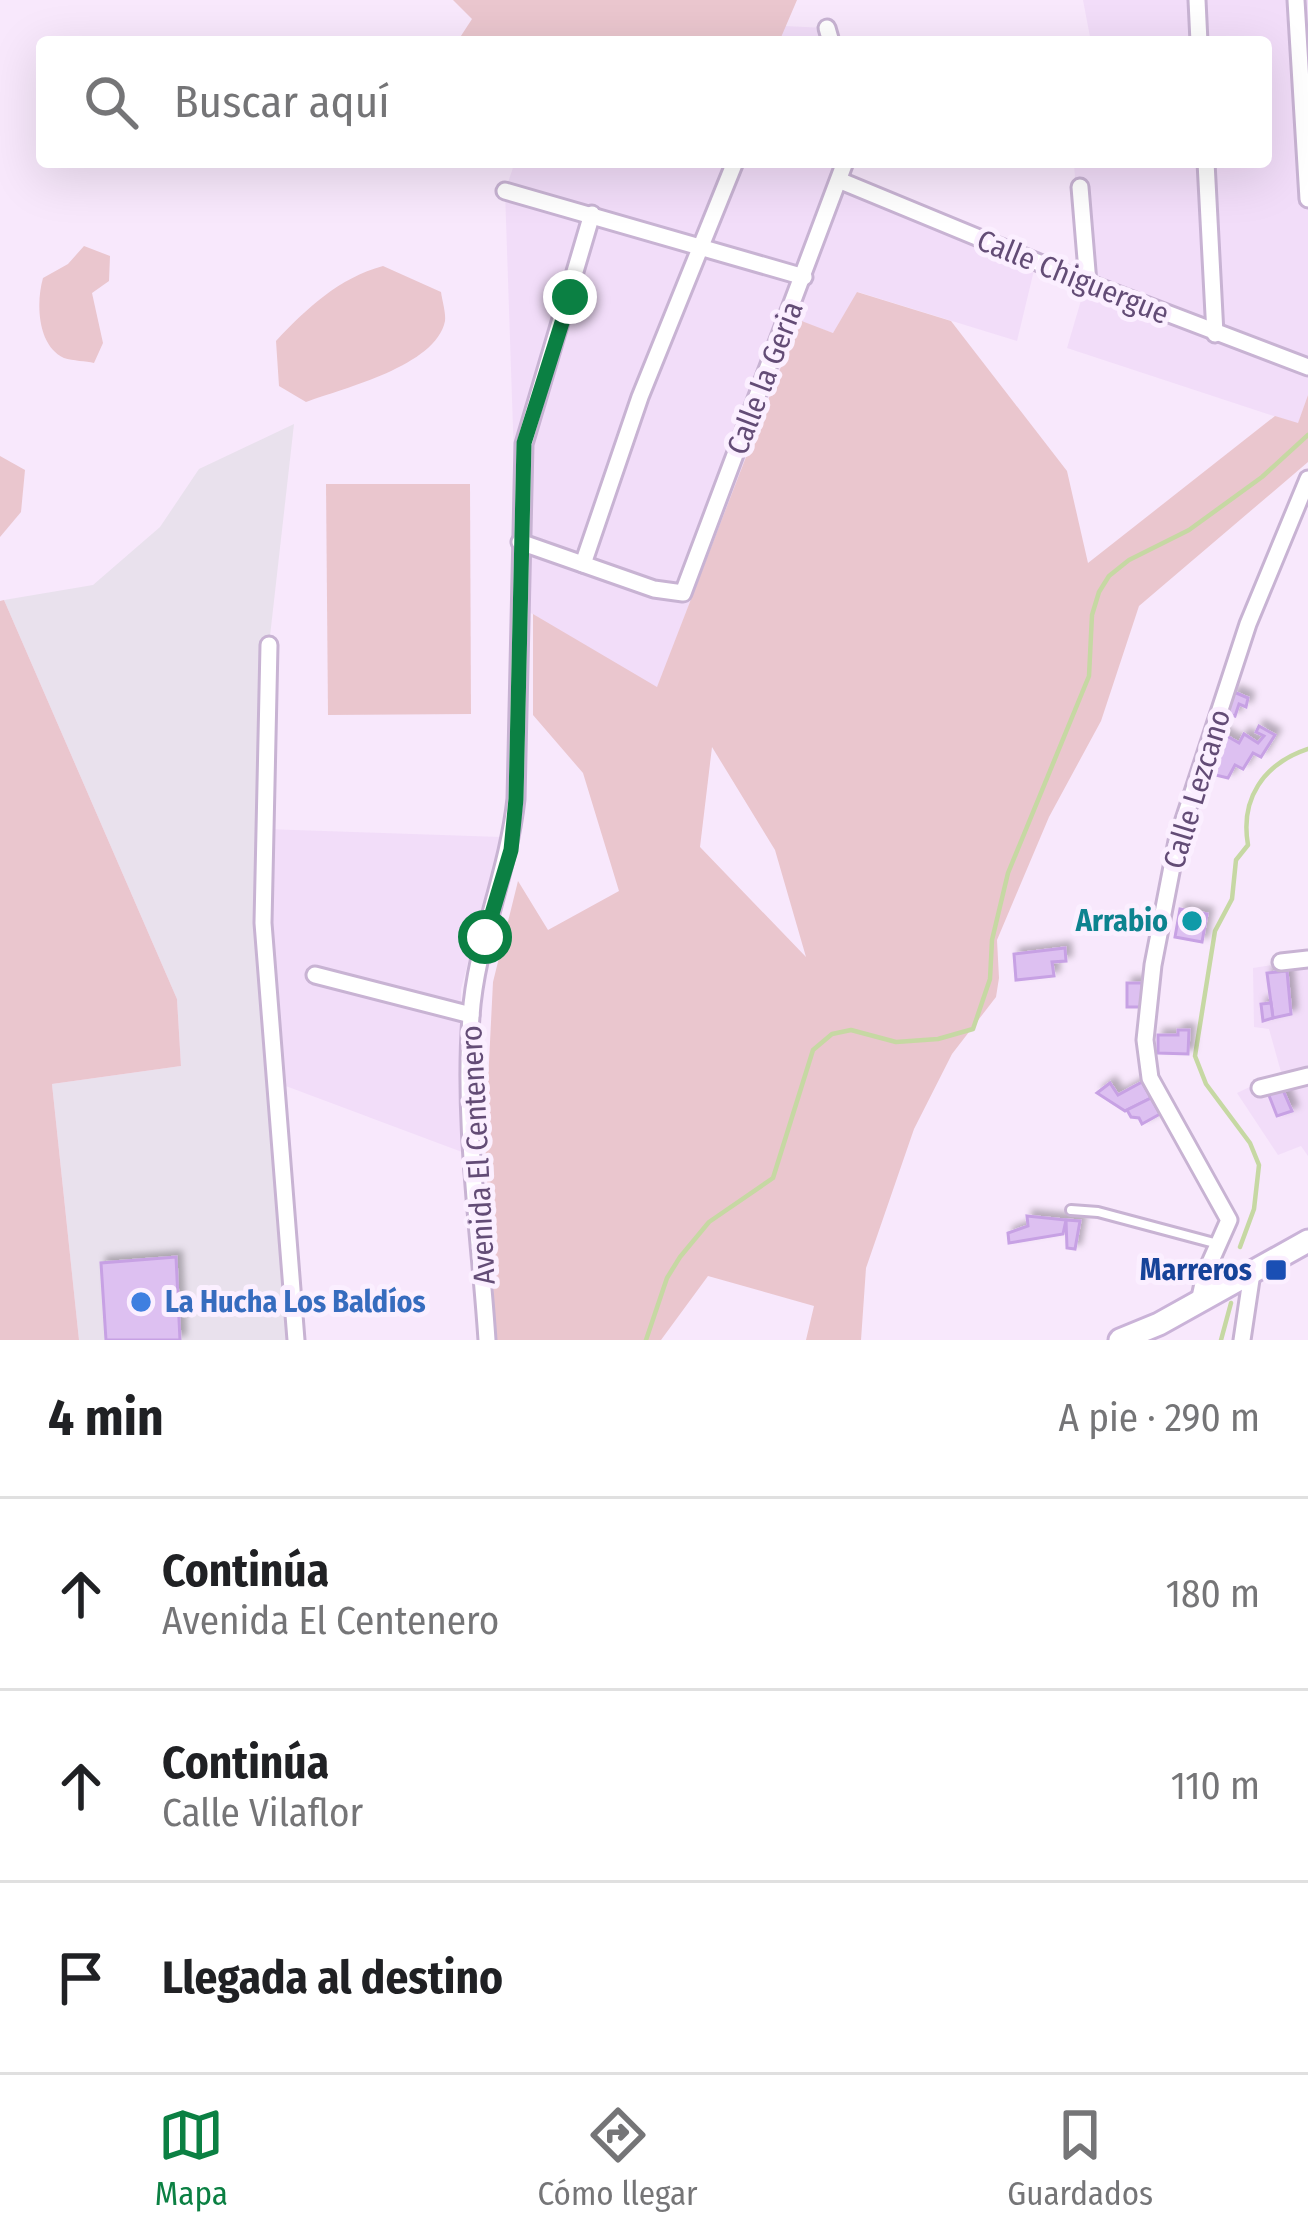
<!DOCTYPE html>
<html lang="es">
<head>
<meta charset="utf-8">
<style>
	:root { --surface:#fff; --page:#f6f6f6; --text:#202124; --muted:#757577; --line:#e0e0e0; --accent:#0b8043 }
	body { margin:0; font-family:"Fira Sans Condensed",sans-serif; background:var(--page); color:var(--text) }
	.stop { position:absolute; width:36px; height:36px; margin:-27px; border:9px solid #0b8043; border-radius:50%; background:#fff }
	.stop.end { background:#0b8043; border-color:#fff; box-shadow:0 3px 12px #0008 }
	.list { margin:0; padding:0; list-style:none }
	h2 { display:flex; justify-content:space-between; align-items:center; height:156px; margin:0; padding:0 48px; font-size:51px }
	h2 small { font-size:39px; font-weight:400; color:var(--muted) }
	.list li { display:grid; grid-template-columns:78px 1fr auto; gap:36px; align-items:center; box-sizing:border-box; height:192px; padding:0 48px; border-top:3px solid var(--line) }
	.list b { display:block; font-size:45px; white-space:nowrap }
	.list p { margin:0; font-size:39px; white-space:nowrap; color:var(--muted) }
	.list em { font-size:39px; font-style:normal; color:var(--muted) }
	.icon { flex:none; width:66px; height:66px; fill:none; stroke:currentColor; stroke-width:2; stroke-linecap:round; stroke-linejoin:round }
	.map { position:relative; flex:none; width:1308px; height:1340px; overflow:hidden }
	.search { position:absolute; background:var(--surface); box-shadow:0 12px 48px #0002; left:36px; right:36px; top:36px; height:132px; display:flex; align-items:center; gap:30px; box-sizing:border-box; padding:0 42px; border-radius:12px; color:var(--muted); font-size:45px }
	.sheet { height:732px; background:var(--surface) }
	nav { display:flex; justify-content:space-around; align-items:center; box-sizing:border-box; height:168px; border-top:3px solid var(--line); background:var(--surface); font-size:33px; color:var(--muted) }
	nav a { display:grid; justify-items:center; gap:6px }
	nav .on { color:var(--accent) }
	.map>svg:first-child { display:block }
</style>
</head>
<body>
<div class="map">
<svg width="1308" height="1340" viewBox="0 0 1308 1340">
	<defs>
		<filter id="shadow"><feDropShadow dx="5.5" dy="-5.5" stdDeviation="3" flood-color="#0004"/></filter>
	</defs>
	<rect width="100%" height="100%" fill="#f8e8fc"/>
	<g fill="#f2ddf9">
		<polygon points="1083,0 1308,0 1308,395 1298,424 1067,348 1082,297 1074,162 1266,162 1266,42 1091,42"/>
		<polygon points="784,26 827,28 831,42 779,42"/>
		<polygon points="515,162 845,162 841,180 1036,262 1017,341 858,292 833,333 799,321 657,688 519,606 505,191"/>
		<polygon points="265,829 501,837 461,989 462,1152 275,1082"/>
		<polygon points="1308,959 1308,1156 1301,1146 1278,1155 1237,1093 1281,1072 1269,1029 1254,1027 1253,968"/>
	</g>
	<polygon fill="#e9e1ed" points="294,424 269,645 263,923 296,1340 79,1340 52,1084 181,1066 177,999 4,600 93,585 160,527 199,469"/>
	<g fill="#eac6ce" fill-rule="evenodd">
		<polygon points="453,0 797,0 779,42 457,42 472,19"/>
		<path d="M84,246L110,256L109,281L92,293L103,343L94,363C86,361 73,361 64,358C37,346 36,302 43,278L68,264Z"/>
		<path d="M383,266L441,292C442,300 446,313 445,321C436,366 344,388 306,402L279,386L276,341C307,308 339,278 383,266Z"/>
		<path d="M857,292L951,321L1067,471L1088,563L1275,416L1298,423L1308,395V462L1139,606L1101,721L1049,817L997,940L999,978L996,997L952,1054L914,1129L866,1268L861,1340H806L814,1306L708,1276L661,1340H496L485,1142L493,982L518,881L548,930L619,891L583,773L533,715V614L657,687L799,320L833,333ZM712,747L775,850L806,957L700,847Z"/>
		<polygon points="0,456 25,470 21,512 0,537"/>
		<polygon points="326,484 470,484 471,714 328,715"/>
		<polygon points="4,600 177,999 181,1066 52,1084 79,1340 0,1340 0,601"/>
	</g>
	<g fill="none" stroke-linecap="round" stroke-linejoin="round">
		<g stroke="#c6d8a3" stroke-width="4.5">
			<path d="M1240,1247L1254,1209L1259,1165L1250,1143L1206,1084L1195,1056L1215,931L1232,899L1236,860L1248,845C1240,799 1263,764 1308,749"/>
			<polyline points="646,1340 667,1278 680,1257 709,1222 773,1178 813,1050 832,1034 851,1030 896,1042 938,1039 973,1029 990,979 992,940 1008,873 1089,676 1092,615 1099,592 1109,576 1129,560 1189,530 1262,477 1308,435"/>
			<polyline points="1221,1340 1231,1303"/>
		</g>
	</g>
	<g fill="#ddc0f1" stroke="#c7a1e4" stroke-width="3" filter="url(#shadow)">
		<polygon points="1234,692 1248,698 1246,707 1239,704 1235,716 1226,713"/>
		<polygon points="1259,726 1275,735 1261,757 1253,753 1243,769 1235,765 1228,778 1207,773 1220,732 1239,743 1244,734 1258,743 1264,736 1256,732"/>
		<polygon points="1180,909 1207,914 1202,942 1175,937"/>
		<polygon points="1065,948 1066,961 1052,962 1054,976 1016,980 1014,954"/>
		<polygon points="1287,971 1291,1014 1273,1018 1267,973"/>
		<rect x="1127" y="983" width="15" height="24"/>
		<polygon points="1271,1003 1273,1018 1263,1021 1261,1004"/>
		<polygon points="1178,1030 1189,1030 1188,1054 1158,1053 1158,1035 1178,1035"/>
		<polygon points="1142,1082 1151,1098 1125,1111 1097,1093 1110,1083 1118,1095"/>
		<polygon points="1282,1088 1292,1111 1277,1116 1268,1093"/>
		<polygon points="1151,1098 1160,1114 1142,1124 1139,1118 1131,1117 1127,1110"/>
		<polygon points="1027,1216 1066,1220 1063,1234 1009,1243 1008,1233 1028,1226"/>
		<polygon points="1066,1220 1080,1221 1075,1249 1067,1248"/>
		<polygon points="176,1257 180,1340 106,1340 101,1263"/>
	</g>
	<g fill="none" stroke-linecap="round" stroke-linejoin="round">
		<defs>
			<polyline id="lane" points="1071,1210 1098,1212 1218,1244"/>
			<g id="street">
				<polyline points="1197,0 1199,42"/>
				<polyline points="1296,0 1308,199"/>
				<polyline points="827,28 831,42"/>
				<polyline points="1206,162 1215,334"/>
				<polyline points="841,181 1088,283 1308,367"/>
				<polyline points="1080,187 1088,283"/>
				<polyline points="505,191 804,277"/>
				<polyline points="520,542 654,589 683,593 845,162"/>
				<polyline points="583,564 640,397 735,162"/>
				<polyline points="269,645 263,923 296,1340"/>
				<polyline points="1281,962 1308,959"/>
				<polyline points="315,975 471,1015"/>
				<polyline points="1260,1088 1308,1076"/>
				<polyline points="1199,1302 1205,1274 1229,1220 1150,1078 1145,1040 1153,965 1177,841 1248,624 1308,479"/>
				<path d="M487,1340C480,1233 463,1124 471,1016C476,943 508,873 516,799L524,444L592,214"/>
				<polyline points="1242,1340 1252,1273"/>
			</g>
			<polyline id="secondary" points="1120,1340 1159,1324 1308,1241"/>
		</defs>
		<use href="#lane" stroke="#c8b3d3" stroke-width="14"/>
		<use href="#street" stroke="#c8b3d3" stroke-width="21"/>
		<use href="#secondary" stroke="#cab3d8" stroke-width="27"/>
		<use href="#lane" stroke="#fff" stroke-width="8"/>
		<use href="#street" stroke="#fff" stroke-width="15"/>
		<use href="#secondary" stroke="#fff" stroke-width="21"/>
	</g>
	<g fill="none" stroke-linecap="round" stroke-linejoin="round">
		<polyline stroke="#0b8043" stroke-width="15" points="485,937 511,850 516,799 524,443 570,297"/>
	</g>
	<circle fill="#0f9aa8" stroke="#fbefff" stroke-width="4.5" cx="1192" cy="921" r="12"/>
	<rect fill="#1a4fb4" stroke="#fbefff" stroke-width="4.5" x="1264" y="1258" width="24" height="24" rx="6"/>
	<circle fill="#3f7fe0" stroke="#fbefff" stroke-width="4.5" cx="141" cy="1302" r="12"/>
	<g text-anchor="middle" stroke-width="10" stroke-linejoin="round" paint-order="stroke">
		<g font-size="30" fill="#634c76" stroke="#fbefff">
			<text transform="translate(1073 277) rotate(22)" y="10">Calle Chiguergue</text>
			<text transform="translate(765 378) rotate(-69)" y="10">Calle la Geria</text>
			<text transform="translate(1197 789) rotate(-73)" y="10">Calle Lezcano</text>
			<text transform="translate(478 1155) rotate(-93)" y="10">Avenida El Centenero</text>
		</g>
		<g font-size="30" font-weight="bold" fill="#0d838f" stroke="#fbefff" text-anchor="end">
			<text x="1168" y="931">Arrabio</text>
		</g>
		<g font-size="30" font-weight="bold" fill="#164399" stroke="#fbefff" text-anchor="end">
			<text x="1252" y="1280">Marreros</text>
		</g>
		<g font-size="30" font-weight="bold" fill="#366cbe" stroke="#fbefff" text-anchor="start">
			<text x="165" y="1312">La Hucha Los Baldíos</text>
		</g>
	</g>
</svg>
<div class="stop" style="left:485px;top:937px"></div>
<div class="stop end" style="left:570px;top:297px"></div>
<div class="search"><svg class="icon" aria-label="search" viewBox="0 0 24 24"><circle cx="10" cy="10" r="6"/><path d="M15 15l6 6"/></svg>Buscar aquí</div>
</div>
<section class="sheet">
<h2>4 min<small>A pie · 290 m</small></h2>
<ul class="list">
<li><svg class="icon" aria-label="ahead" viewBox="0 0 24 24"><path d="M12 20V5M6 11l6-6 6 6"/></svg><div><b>Continúa</b><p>Avenida El Centenero</p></div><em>180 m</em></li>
<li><svg class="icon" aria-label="ahead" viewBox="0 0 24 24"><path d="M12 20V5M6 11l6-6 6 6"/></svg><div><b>Continúa</b><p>Calle Vilaflor</p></div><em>110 m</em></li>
<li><svg class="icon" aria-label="arrive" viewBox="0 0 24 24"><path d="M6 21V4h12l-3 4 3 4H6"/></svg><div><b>Llegada al destino</b></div></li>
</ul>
</section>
<nav>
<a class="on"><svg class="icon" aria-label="map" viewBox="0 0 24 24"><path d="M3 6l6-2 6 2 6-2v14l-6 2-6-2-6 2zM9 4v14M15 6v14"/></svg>Mapa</a>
<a><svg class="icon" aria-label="directions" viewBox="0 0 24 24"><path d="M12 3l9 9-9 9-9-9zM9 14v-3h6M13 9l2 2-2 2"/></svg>Cómo llegar</a>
<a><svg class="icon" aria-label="saved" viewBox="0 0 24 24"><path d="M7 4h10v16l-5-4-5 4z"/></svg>Guardados</a>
</nav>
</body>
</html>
